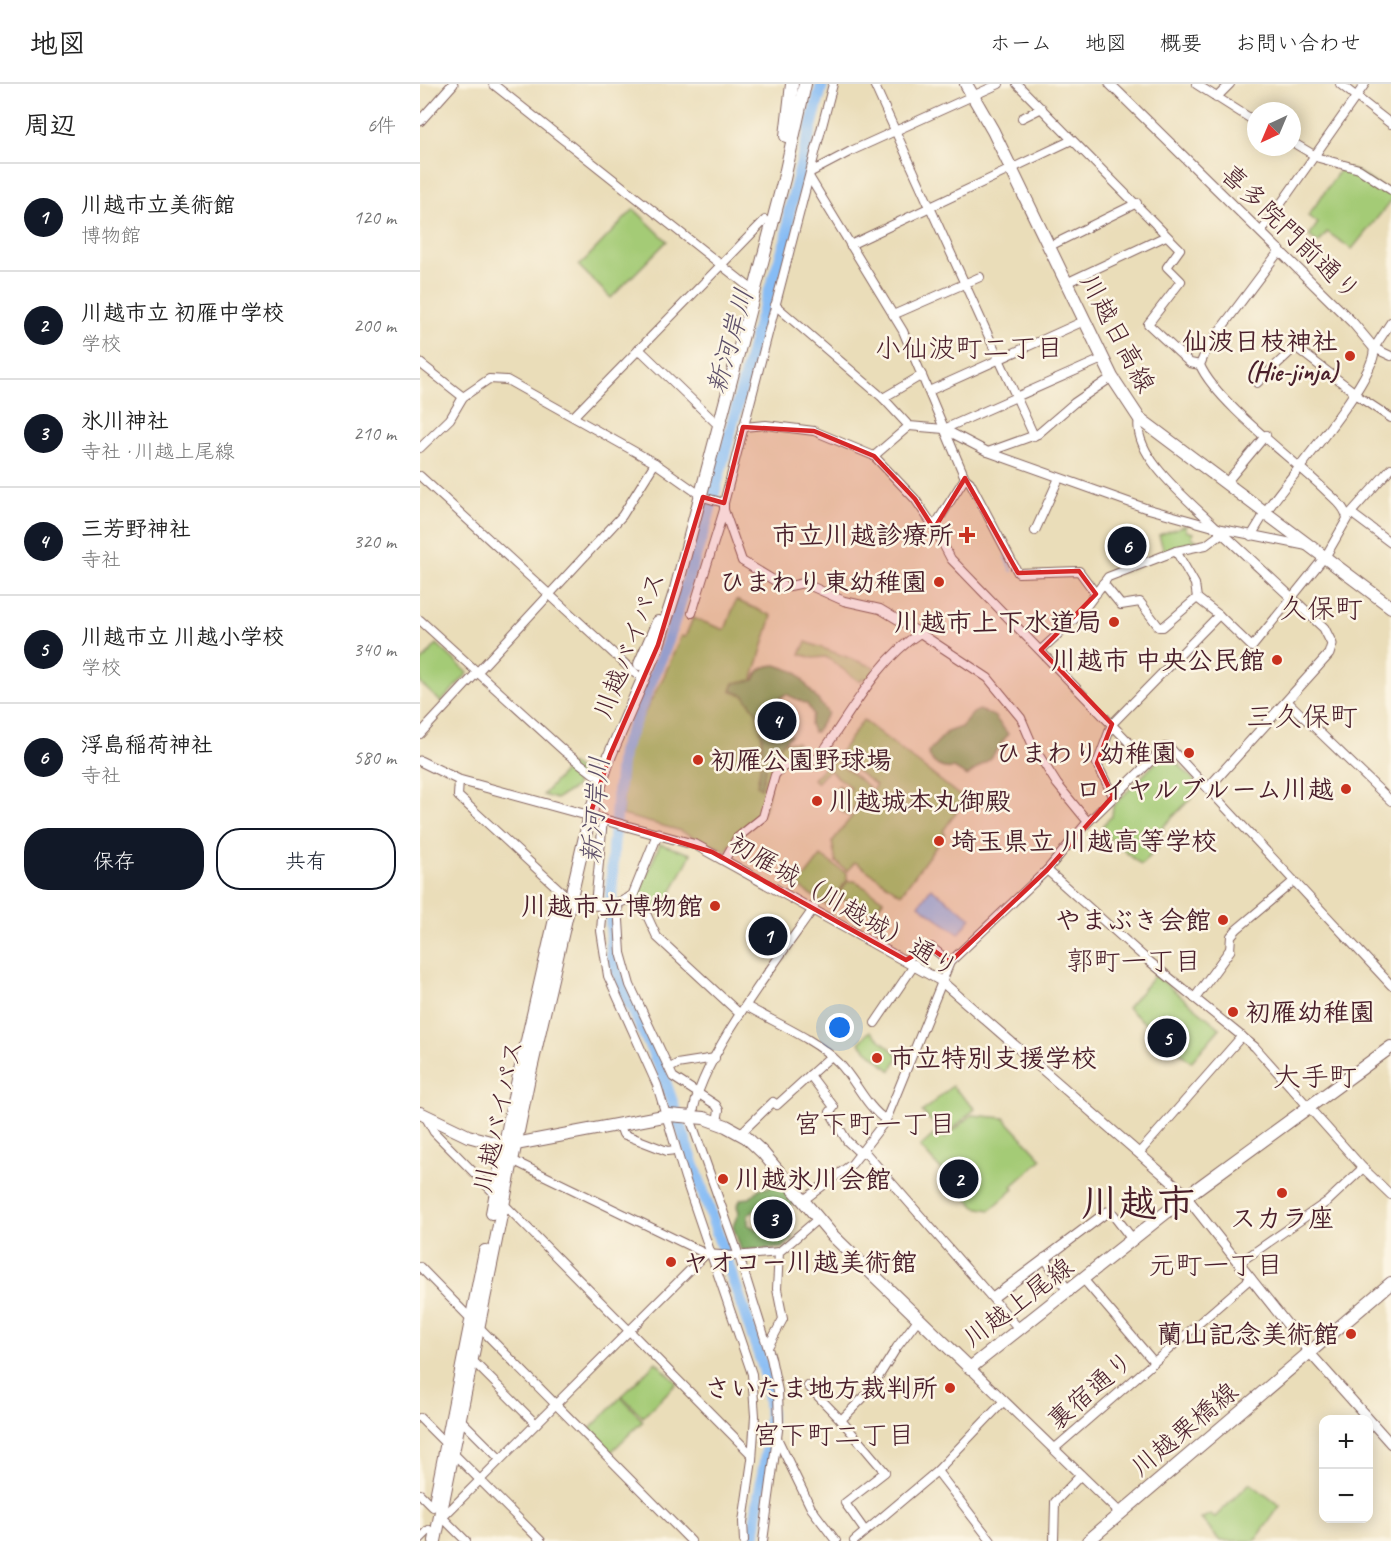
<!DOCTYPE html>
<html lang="ja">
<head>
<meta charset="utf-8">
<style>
	:root { --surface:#fff; --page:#f2f2f2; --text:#222; --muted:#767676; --line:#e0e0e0; --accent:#111827 }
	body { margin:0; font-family:Caveat,"Klee One",sans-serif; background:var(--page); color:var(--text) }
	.controls { position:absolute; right:18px; bottom:18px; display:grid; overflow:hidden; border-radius:12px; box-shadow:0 3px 15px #0003 }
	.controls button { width:54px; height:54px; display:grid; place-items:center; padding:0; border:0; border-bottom:2px solid var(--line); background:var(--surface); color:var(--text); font:30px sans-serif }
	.compass { position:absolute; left:827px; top:18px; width:54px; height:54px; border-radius:50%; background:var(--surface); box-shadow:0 3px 15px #0003; rotate:224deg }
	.you { position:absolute; left:420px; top:944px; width:21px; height:21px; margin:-15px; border:4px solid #fff; border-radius:50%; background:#1a73e8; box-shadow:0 0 0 9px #1a73e833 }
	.badge { display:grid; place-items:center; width:39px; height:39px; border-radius:50%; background:var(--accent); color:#fff; font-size:20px; font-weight:700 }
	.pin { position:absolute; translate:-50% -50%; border:3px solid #fff; box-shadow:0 2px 6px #0006 }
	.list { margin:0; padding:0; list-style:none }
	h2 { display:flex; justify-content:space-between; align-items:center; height:78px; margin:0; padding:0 24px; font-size:26px }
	h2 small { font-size:20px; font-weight:400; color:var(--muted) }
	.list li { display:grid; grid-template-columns:39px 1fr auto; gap:18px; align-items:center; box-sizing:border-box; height:108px; padding:0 24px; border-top:2px solid var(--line) }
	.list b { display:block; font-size:22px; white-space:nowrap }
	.list p { margin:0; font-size:20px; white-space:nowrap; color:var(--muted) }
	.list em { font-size:20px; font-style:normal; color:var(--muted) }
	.actions { display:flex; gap:12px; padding:18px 24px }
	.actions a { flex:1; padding:14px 0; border:2px solid var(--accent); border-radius:24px; text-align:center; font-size:21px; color:var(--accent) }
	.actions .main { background:var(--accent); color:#fff }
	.map { position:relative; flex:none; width:971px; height:1457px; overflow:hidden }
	header { display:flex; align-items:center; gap:36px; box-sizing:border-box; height:84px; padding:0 30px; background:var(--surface); border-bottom:2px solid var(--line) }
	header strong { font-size:28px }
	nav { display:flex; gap:33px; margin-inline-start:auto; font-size:21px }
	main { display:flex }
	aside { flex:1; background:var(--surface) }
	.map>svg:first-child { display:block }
</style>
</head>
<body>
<header>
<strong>地図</strong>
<nav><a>ホーム</a><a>地図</a><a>概要</a><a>お問い合わせ</a></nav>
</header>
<main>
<aside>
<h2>周辺<small>6件</small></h2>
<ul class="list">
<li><span class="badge">1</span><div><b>川越市立美術館</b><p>博物館</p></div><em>120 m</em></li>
<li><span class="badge">2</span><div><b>川越市立 初雁中学校</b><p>学校</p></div><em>200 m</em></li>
<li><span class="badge">3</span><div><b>氷川神社</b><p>寺社 · 川越上尾線</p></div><em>210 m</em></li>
<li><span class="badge">4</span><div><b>三芳野神社</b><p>寺社</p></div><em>320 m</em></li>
<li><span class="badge">5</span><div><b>川越市立 川越小学校</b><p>学校</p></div><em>340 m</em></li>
<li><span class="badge">6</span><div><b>浮島稲荷神社</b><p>寺社</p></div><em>580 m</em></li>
</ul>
<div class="actions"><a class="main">保存</a><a>共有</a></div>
</aside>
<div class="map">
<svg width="971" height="1457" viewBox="0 0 971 1457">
	<rect width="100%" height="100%" fill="#fcf5e5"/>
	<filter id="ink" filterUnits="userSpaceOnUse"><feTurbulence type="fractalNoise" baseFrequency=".0167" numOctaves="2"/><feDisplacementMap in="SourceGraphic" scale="12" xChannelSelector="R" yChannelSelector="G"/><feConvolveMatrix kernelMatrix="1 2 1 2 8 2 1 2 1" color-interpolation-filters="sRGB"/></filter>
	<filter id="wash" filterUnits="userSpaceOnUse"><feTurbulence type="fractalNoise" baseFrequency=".008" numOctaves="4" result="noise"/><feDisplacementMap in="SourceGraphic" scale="24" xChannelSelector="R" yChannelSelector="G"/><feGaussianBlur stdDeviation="1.35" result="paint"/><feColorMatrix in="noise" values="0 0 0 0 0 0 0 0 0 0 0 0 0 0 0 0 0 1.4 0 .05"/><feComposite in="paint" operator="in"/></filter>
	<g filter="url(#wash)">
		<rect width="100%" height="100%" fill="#eaddb9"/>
		<g fill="#a4cb76" stroke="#777550" stroke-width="1.5">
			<polygon points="922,83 938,88 971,110 971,117 932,165 907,148 899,159 889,152 898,139 888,132"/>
			<polygon points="214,125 247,157 191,214 159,182"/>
			<polygon points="766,441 766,447 773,449 772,454 780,458 744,468 739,451"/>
			<path d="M316,516L352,532L333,594L345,650L363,658H377L388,675C331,675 361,709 338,734C324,749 317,745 307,767L258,746L202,731L207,662L244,592L261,552L265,553L273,534L305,546Z"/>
			<polygon points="386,558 454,583 455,585 449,597 443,594 440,598 406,573 393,574 380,570"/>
			<polygon points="17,560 48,589 21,618 0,599 0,579"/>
			<polygon points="443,636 545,716 523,747 525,750 481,810 435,778 427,787 416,778 412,758 456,701 417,673"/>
			<polygon points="406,669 449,703 428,732 414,720 420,713 414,708 419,701 428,708 431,704 409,686 397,699 393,695 405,682 401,676"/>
			<polygon points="743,671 751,672 781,704 744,742 737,765 721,781 681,747 683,741 692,732 693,722"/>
			<polygon points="151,680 160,687 155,704 136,715 123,711"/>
			<polygon points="240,760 271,770 240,831 216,815"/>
			<polygon points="401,772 427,790 427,797 406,821 378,802"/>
			<polygon points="428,797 435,797 463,816 453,830 430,814 424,817 418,810"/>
			<polygon points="735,891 800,944 771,978 707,924"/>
			<polygon points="450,947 479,972 471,987 439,959"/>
			<polygon points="532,1002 555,1025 525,1052 502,1028"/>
			<polygon points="552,1031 584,1034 622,1075 592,1102 594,1105 570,1126 555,1123 500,1063 518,1047 525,1054"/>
			<polygon points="236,1278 257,1299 223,1333 202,1312"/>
			<polygon points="201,1313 223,1337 189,1370 167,1348"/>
			<polygon points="830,1399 860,1422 835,1457 800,1457 781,1435 790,1430 795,1433"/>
		</g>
		<g fill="#83af67" stroke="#666749" stroke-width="1.5">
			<path d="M356,581L376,588L408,629L396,648H393L390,640L393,630L387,620L366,610C353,617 350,632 347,645L352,652L366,647L371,651L348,674L341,704L337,701C342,679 346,646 335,626C332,621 327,618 324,611L311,607L314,599L334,596C339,584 344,582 356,581Z"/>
			<path d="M559,626L574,632L588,650L571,674L547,692L534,684C522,686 511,680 508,668L527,648L541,643L553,629Z"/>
			<polygon points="354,1092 378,1117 363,1125 342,1121 328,1131 328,1141 339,1146 353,1142 355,1145 352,1150 356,1156 368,1149 373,1154 362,1164 321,1166 313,1142 319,1128 317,1122 321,1115 330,1114 339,1105 351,1103 348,1095"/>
		</g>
		<polygon fill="#86bcf5" stroke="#686e90" stroke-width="1.5" points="511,804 551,834 539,850 499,821"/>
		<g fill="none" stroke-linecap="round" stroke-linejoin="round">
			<g stroke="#86bcf5" stroke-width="2">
				<polyline points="546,402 562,428"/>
				<polyline points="585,473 592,487"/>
			</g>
			<path stroke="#86bcf5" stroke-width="12" d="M334,1457C336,1419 346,1383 349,1345C351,1325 348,1304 344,1285L240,983L202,903L192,873L191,825L193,764L202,668L246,562L287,436L339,239L368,150L369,129L402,0"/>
		</g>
	</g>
	<g filter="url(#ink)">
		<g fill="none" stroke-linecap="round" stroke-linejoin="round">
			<defs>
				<g id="minor">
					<polyline points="73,0 329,203"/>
					<polyline points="413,0 304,419 304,426 322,477 365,503 384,499 424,517 460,525 500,549"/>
					<polyline points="454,0 614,352"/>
					<polyline points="597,0 760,165 747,183 761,197 728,240 770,279 780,281"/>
					<polyline points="776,0 836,38"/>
					<polyline points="920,0 971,40"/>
					<polyline points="796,14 810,0"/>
					<polyline points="602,34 622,24"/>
					<polyline points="872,58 899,74 939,85 971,106"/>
					<polyline points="391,88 431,67 579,0"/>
					<polyline points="390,94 483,247 545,394 514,443 531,475 728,678"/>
					<polyline points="841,148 945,0"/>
					<polyline points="430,161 652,56"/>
					<polyline points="628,163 717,119"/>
					<polyline points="646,199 746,152"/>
					<polyline points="355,221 463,314 489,342 524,345 568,368 725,424 797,444 887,462"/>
					<polyline points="473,231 560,193"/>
					<polyline points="971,238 954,264 971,272"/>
					<polyline points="219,265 295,338"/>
					<polyline points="0,279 43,313"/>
					<polyline points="837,299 872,266 878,265 934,308"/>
					<polyline points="509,307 664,237"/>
					<polyline points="933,309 971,334"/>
					<polyline points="463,314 502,291"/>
					<polyline points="154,332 345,136"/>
					<path d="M719,334C711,372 771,418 796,443"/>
					<polyline points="323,343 346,341 394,347 454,372 489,342"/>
					<polyline points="524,345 682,275"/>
					<polyline points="0,364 30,335 43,313 69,295 87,296 235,379 283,413 304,419"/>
					<polyline points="568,368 618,350 654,319 692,293"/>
					<polyline points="454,372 495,415 514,443"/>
					<polyline points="0,392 216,590"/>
					<polyline points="545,394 550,398 598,489 659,487 676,510"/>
					<polyline points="806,399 846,351"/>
					<polyline points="931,429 971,459"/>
					<polyline points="928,432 971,384"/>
					<polyline points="615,447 639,394"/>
					<polyline points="831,452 845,429"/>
					<path d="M756,467L775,500L777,514L799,531L832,563L907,470L927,435C926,423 913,414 905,406C873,375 796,318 780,281L788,262L860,166"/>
					<polyline points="683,499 701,521 720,518 739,543 743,543 777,514"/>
					<polyline points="272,529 304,426"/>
					<polyline points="0,536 144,667 174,690"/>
					<polyline points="621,566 662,528 688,493 756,467 786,461 802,449"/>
					<polyline points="867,617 971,717"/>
					<polyline points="0,650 202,432 235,379"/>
					<polyline points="39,696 38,712 142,808"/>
					<polyline points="693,712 677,680 692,640 799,531"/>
					<path d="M305,775L317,754L343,733L355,691L360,685L372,678L389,679L399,673C429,632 457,576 500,549L568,594L601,634L613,662L637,700L668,738"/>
					<polyline points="627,786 724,873 835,963 943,1084 971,1111"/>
					<polyline points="207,815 223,823 237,853 320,930"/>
					<polyline points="198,820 201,869 210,901 253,993 296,1021 299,1026 297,1038"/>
					<polyline points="175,821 183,735"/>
					<polyline points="183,821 181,847 188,892 237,1001 265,1094 332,1290 335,1332 332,1376 323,1438 324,1457"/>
					<polyline points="810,866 811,852 817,845 874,797"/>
					<polyline points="486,876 497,868 511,863 530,878"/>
					<path d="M326,922C354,938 396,956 418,978C436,996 445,1022 466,1036"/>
					<polyline points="455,939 495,880"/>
					<polyline points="250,984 257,980 295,974"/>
					<polyline points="390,991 411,972"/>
					<polyline points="4,1030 14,1048 76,1111"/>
					<polyline points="269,1031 319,1172 351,1274 358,1307 359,1339 343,1457"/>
					<path d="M273,1032C276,980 362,870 394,824"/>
					<polyline points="199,1039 203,1050 247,1067 256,1066"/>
					<polyline points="320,1050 353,1018 357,1021 390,991 414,1023 410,1028 427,1057 441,1070"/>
					<polyline points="444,1067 600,1246"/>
					<polyline points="719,1069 822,952"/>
					<polyline points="92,1076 286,1170 314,1172 359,1168 399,1134"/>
					<polyline points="385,1115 432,1080 466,1036 530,878 627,786 665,741 745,663 750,664 971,901"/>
					<polyline points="83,1119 332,1371"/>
					<polyline points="819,1179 908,1117 943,1084"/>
					<polyline points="0,1183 51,1235"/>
					<polyline points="664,1196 734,1278"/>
					<polyline points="58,1242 271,1457"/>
					<polyline points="348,1263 363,1235 357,1205 359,1168"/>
					<polyline points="52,1276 116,1340"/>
					<polyline points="388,1302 421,1336"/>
					<polyline points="0,1334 27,1361"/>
					<polyline points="41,1336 80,1375"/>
					<polyline points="357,1354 391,1424 416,1457"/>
					<polyline points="634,1365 831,1194"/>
					<polyline points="34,1370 121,1457"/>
					<polyline points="517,1387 571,1457"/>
					<polyline points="0,1410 13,1423"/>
					<polyline points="445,1447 425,1419 465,1388 421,1336 449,1308 477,1263 499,1234"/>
					<polyline points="0,1455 9,1446"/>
					<polyline points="46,1457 20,1431 26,1430 286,1170"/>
					<polyline points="434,1457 517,1387 584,1317"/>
					<polyline points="634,1457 635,1418 661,1391"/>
				</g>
				<g id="tertiary">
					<path d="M690,0L933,239L954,264C958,294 865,398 845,429"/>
					<polyline points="0,37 33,0"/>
					<polyline points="0,677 39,696 276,761 521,897 760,1105 889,1268 971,1360"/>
					<polyline points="789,703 909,570 912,560 904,544 797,444"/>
					<path d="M148,819C169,821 195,826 213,811L238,749"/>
					<polyline points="775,914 810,866"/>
					<polyline points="625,1174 649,1208"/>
					<polyline points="574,1213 687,1128 692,1129 713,1156"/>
					<polyline points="550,1284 700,1429"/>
				</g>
				<g id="primary">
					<polyline points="546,0 573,47 692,293 719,334 971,523"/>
					<polyline points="0,1029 48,1052 85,1062 249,1031 284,1034 306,1042 326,1053 343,1069 413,1152 550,1284 767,1112 971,963"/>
					<polyline points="668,1457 971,1199"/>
				</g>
				<g id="trunk">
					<polyline points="366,52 372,0"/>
					<polyline points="220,580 238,538"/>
					<polyline points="72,1129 94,1013 135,835"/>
					<polyline points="15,1418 65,1167"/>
					<polyline points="15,1457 108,998 170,731 190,671 238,561 256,505 364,95 385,0"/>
				</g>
			</defs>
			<use href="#minor" stroke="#82625d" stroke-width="10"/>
			<use href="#tertiary" stroke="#82625d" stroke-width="11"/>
			<use href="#primary" stroke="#82625d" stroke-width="14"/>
			<use href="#trunk" stroke="#82625d" stroke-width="14"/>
			<use href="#minor" stroke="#fff" stroke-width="8"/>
			<use href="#tertiary" stroke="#fff" stroke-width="9"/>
			<use href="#primary" stroke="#fff" stroke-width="12"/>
			<use href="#trunk" stroke="#fff" stroke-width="12"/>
		</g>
	</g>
	<path fill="#d62828" fill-opacity="0.2" stroke="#d62828" stroke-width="4.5" stroke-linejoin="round" d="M323,343L394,347L454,372L495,415L514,445L545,394L598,489L659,487L676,510L621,566L692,640L677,679L693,712L627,786L530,878L509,863L486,876L292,768L170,731L190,671L238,561L283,413L304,419Z"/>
	<g fill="#c8321e" stroke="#fcf5e5" stroke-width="2">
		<circle cx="930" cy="272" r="6"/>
		<path d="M544 442h6v6h6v6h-6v6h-6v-6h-6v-6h6z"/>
		<circle cx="519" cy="498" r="6"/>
		<circle cx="694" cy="538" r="6"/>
		<circle cx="857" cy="576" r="6"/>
		<circle cx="769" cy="669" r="6"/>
		<circle cx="278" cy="676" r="6"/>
		<circle cx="926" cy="705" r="6"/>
		<circle cx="397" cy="717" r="6"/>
		<circle cx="519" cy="757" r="6"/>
		<circle cx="295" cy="822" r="6"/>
		<circle cx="803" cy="836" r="6"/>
		<circle cx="813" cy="928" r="6"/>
		<circle cx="457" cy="974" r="6"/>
		<circle cx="303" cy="1095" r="6"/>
		<circle cx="862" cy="1109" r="6"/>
		<circle cx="251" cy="1178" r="6"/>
		<circle cx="931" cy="1250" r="6"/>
		<circle cx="530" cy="1304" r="6"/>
	</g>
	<g text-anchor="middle" stroke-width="5" stroke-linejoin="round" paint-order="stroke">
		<g font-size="26" fill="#4a1f2b" stroke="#fcf5e5">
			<text transform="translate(871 148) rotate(44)" y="9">喜多院門前通り</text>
			<text transform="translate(698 249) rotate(62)" y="9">川越日高線</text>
			<text transform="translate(209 561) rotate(-69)" y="9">川越バイパス</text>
			<text transform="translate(424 821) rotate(30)" y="9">初雁城（川越城）通り</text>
			<text transform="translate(78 1032) rotate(-78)" y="9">川越バイパス</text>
			<text transform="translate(598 1218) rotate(-37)" y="9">川越上尾線</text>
			<text transform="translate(670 1306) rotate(-41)" y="9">裏宿通り</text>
			<text transform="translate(764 1345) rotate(-40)" y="9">川越栗橋線</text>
		</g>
		<g font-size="26" font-weight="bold" fill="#4a1f2b" stroke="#fcf5e5" text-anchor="end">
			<text x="918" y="266">仙波日枝神社<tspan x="918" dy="30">(Hie-jinja)</tspan></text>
			<text x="534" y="460">市立川越診療所</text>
			<text x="507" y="507">ひまわり東幼稚園</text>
			<text x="682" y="547">川越市上下水道局</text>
			<text x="845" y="585">川越市 中央公民館</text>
			<text x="757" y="678">ひまわり幼稚園</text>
			<text x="290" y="685" text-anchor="start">初雁公園野球場</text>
			<text x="914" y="714">ロイヤルブルーム川越</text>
			<text x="409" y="726" text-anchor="start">川越城本丸御殿</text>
			<text x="531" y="766" text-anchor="start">埼玉県立 川越高等学校</text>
			<text x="283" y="831">川越市立博物館</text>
			<text x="791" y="845">やまぶき会館</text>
			<text x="825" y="937" text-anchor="start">初雁幼稚園</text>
			<text x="469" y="983" text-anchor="start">市立特別支援学校</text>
			<text x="315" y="1104" text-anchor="start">川越氷川会館</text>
			<text x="862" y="1143" text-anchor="middle">スカラ座</text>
			<text x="263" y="1187" text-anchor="start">ヤオコー川越美術館</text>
			<text x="919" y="1259">蘭山記念美術館</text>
			<text x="518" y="1313">さいたま地方裁判所</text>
		</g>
		<g font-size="27" font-style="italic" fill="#5c4e68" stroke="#fcf5e5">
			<text transform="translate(310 257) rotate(-74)" y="9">新河岸川</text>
			<text transform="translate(175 726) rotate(-85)" y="9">新河岸川</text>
		</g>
		<g font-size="27" fill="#4a1f2b" stroke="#fcf5e5">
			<text x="549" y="273">小仙波町二丁目</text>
			<text x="714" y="886">郭町一丁目</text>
			<text x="455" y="1049">宮下町一丁目</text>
			<text x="796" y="1190">元町一丁目</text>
			<text x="414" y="1360">宮下町二丁目</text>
		</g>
		<g font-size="28" fill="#4a1f2b" stroke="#fcf5e5">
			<text x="901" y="534">久保町</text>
			<text x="882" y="642">三久保町</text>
			<text x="895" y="1002">大手町</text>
		</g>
		<g font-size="38" font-weight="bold" fill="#4a1f2b" stroke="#fcf5e5">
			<text x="718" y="1132">川越市</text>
		</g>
	</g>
</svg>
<div class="controls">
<button>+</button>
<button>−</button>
</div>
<svg class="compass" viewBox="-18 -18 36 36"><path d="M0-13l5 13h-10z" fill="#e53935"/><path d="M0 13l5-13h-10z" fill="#767676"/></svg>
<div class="you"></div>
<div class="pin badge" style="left:348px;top:852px">1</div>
<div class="pin badge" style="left:539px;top:1095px">2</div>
<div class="pin badge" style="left:353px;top:1135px">3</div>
<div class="pin badge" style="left:357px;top:637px">4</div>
<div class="pin badge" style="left:747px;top:954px">5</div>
<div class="pin badge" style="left:707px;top:462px">6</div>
</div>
</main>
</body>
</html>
